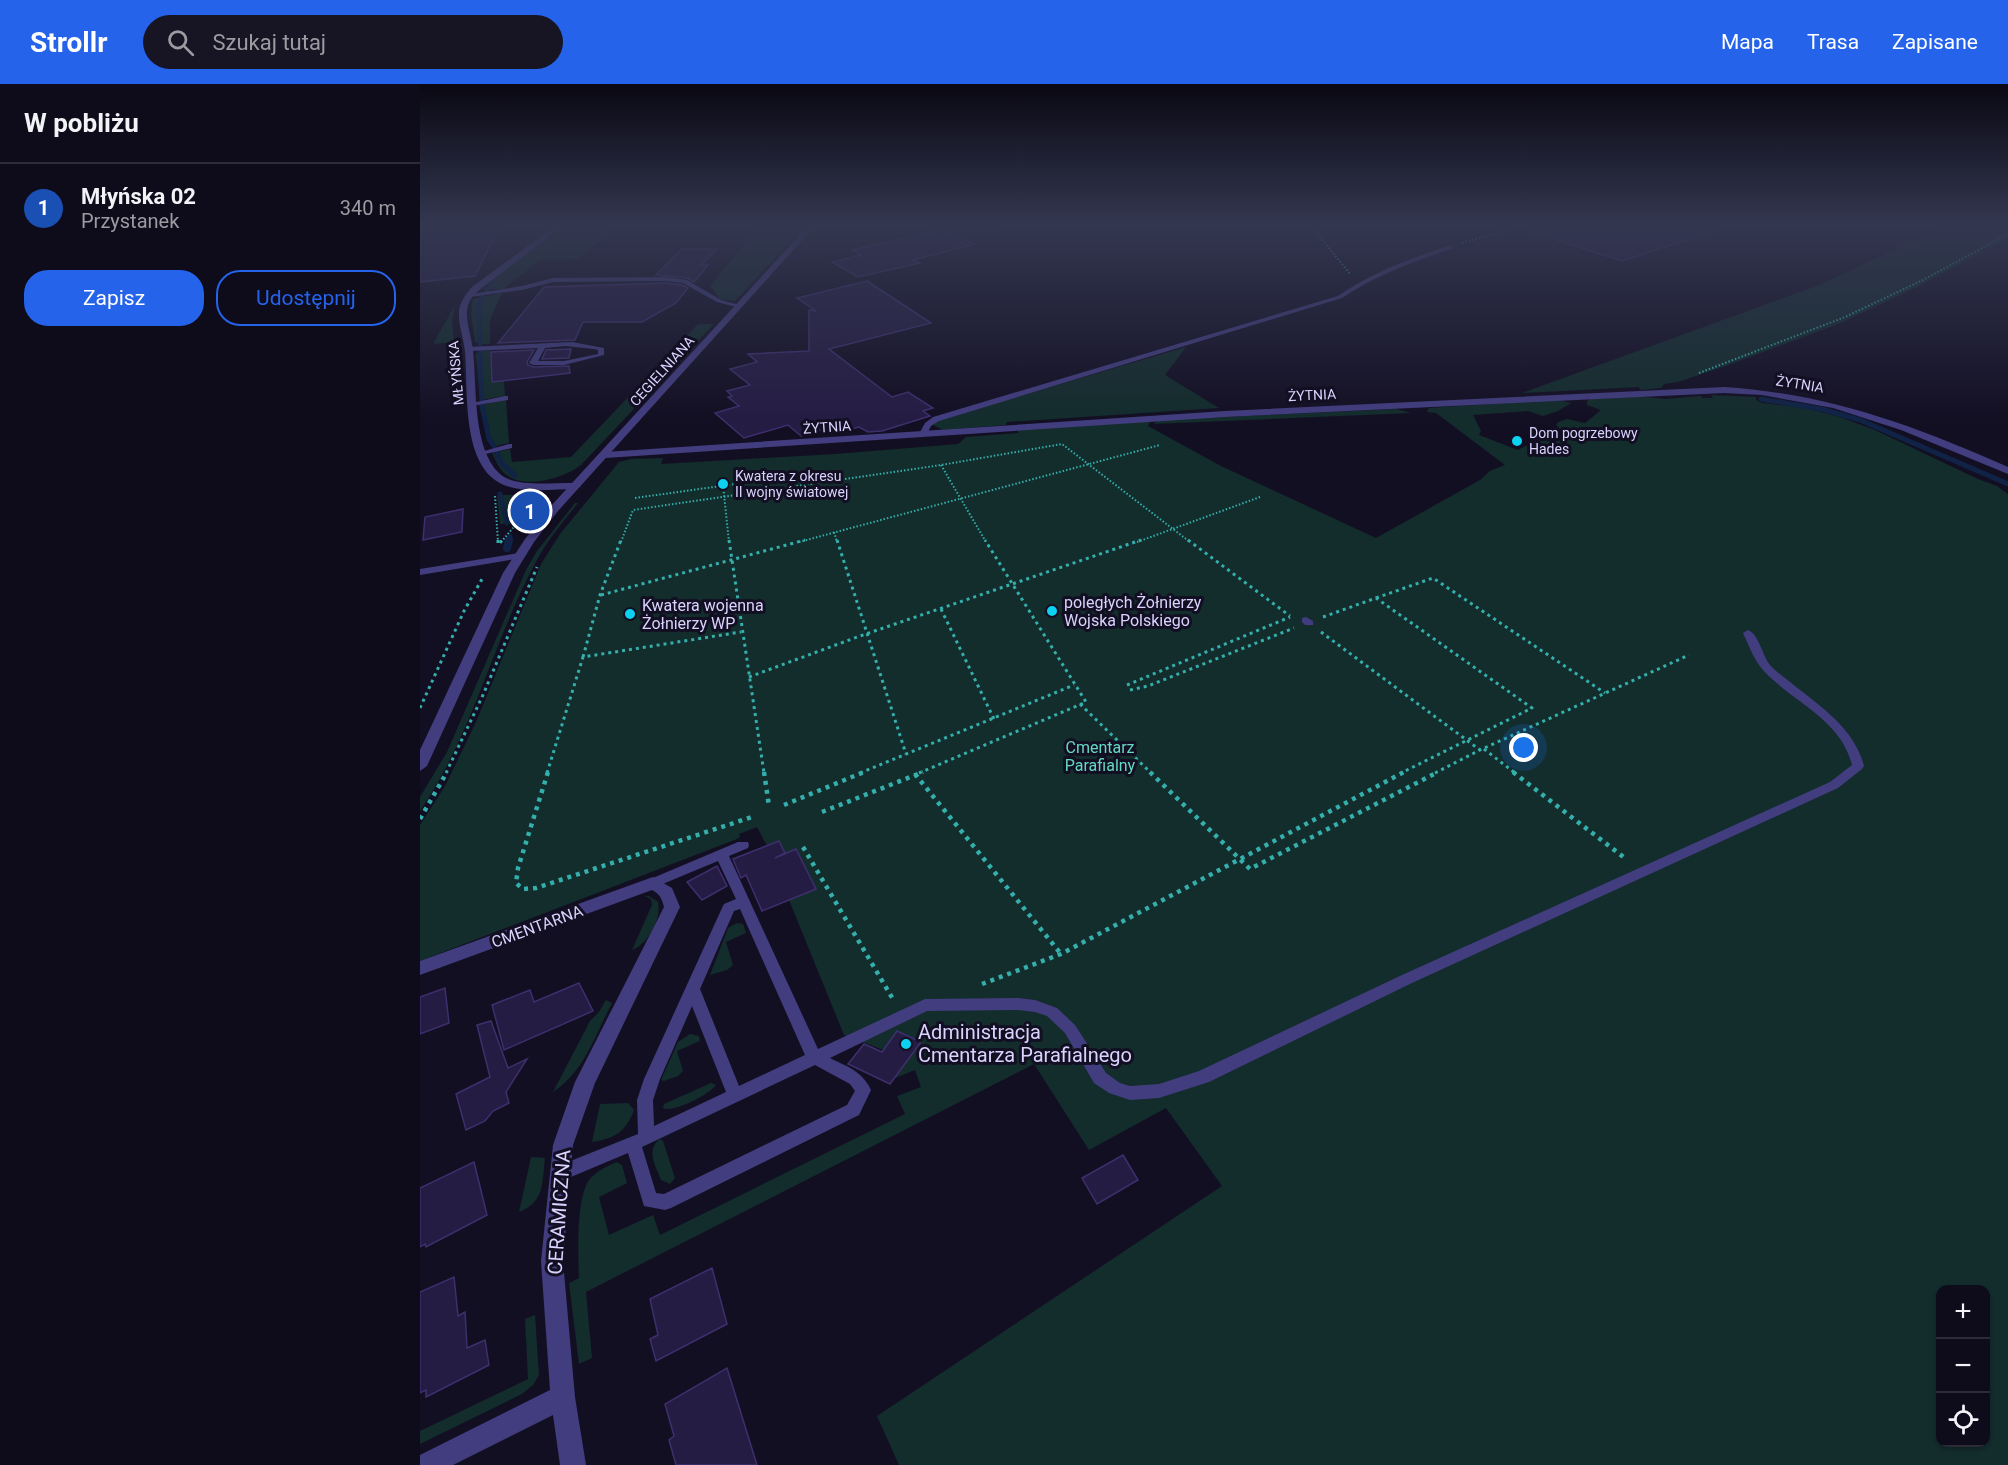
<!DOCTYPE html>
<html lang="pl">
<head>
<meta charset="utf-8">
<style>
	:root { --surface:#0e0b1a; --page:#171423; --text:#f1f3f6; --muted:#9b9ba2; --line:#2e2b39; --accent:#2563eb }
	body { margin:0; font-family:Roboto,sans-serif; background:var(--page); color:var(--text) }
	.controls { position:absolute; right:18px; bottom:18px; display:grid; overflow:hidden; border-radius:12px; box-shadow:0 2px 4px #0004 }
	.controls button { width:54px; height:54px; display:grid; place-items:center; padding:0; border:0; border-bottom:2px solid var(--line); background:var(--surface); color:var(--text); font:30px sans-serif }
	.you { position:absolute; left:1104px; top:664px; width:21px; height:21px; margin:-15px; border:4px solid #fff; border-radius:50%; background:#1a73e8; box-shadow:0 0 0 9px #1a73e833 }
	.badge { display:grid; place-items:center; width:39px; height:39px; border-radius:50%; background:var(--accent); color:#fff; font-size:20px; font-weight:700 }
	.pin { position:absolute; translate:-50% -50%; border:3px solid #fff; box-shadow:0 2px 6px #0006 }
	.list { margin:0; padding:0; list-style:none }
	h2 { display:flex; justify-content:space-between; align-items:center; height:78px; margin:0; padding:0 24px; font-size:26px }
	h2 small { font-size:20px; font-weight:400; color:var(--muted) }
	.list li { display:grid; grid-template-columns:39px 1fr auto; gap:18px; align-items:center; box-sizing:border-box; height:90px; padding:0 24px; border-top:2px solid var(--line) }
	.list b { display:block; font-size:22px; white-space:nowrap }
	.list p { margin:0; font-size:20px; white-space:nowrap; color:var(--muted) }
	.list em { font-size:20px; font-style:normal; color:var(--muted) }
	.actions { display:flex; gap:12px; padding:18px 24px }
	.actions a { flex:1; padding:14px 0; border:2px solid var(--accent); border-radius:24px; text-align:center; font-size:21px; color:var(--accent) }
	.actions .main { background:var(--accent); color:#fff }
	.icon { flex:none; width:33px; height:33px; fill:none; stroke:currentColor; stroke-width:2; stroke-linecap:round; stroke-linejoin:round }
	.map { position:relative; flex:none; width:1588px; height:1381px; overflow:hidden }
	header { display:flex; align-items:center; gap:36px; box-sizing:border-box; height:84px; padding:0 30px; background:var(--accent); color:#fff }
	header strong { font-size:28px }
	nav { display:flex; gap:33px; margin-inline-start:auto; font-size:21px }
	.search { width:420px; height:54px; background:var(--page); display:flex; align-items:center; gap:15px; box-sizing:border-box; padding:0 21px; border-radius:33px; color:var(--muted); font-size:22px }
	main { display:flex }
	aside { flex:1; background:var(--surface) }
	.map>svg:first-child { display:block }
</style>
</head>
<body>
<header>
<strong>Strollr</strong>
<div class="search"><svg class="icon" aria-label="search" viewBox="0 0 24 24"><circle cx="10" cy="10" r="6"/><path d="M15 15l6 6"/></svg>Szukaj tutaj</div>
<nav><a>Mapa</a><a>Trasa</a><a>Zapisane</a></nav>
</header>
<main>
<aside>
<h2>W pobliżu<small></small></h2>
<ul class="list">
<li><span class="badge" style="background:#1a4fb4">1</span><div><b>Młyńska 02</b><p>Przystanek</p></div><em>340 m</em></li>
</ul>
<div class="actions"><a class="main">Zapisz</a><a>Udostępnij</a></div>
</aside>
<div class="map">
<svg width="1588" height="1381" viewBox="0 0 1588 1381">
	<rect width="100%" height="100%" fill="#130f23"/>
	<g fill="#132c2c" fill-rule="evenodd">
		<polygon points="146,142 197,142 158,175 120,176 83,205 63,205 84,186"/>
		<polygon points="339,142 384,142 315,217 300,215 290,202"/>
		<path d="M518,142H596L541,154L535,151L543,149L538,147C532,148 530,144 524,144C516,144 512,148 504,145Z"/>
		<polygon points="1525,142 1588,142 1588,155 1499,202 1421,239 1308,281 1258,298 1244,300 1241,304 1220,306 1219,303 1102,309 1399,201"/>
		<polygon points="82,209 70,236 70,260 60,260 55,258 51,231 53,215"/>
		<polygon points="35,221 32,236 34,258 13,260"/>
		<path d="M278,240H294L161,381C144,394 107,405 88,392C80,387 76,377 72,369L90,365L92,378L151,373Z"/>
		<polygon points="766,263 745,291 799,324 587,338 586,341 523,346 513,341 519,336"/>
		<polygon points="70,266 72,298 84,296 85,312 60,316 56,270 60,267"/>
		<path d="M1291,311L1336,313V316L1342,319L1385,324L1420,333L1455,346L1558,395L1577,402L1588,410V1381H479L457,1332L802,1102L746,1024L669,1066L614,980L166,1208L172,1274L159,1280L149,1199L159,1194C158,1171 156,1115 169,1096C175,1088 187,1082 197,1078L202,1081L207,1099L179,1113L189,1151L233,1131L240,1151L485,1030L477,1012L501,1003L495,986L475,994L487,975L424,951L369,816L396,805L354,775L337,743L319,750L320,753L317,755L0,877V741L25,702L56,638L121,480L140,450L199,378L211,375L243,374L241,380L415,370L538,360L546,353L598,349V346L731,337L728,342L801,382L956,454L1060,396L1070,387L1085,381L1016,329L1007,328L1009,324L1138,316L1151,319L1138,327L1123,332L1108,327L1053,331L1061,347L1059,351L1098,366L1125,352L1129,353L1141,346L1136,341L1138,338L1147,335L1165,339L1181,326L1167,321V317L1170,315L1215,312L1246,315L1281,312L1282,314H1293ZM1520,1206H1566V1358H1520Z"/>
		<polygon points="86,316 89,359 72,363 68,357 59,321"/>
		<polygon points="976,325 991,329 733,340 738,336"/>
		<polygon points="77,411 113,411 116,414 94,439 80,440"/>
		<path d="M155,419H158C144,437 129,454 118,474C73,556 53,650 0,727V713L27,668L106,486L117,467Z"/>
		<path d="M225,812H229L238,818C242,835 228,860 212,866L232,821L231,815Z"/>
		<polygon points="317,839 323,840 326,849 306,858 313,881 307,886 290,891 308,844"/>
		<path d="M186,916L192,919C175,951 165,987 133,1008L170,937L179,928Z"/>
		<polygon points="270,950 279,952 280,957 257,967 263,987 258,992 244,997 241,996 258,958"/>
		<path d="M291,999L296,1001C289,1011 253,1029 243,1024L244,1020Z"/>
		<path d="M208,1019L214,1026C205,1049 195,1054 172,1058L180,1020Z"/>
		<path d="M240,1055L243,1057L255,1094L250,1100L241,1096C236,1083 225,1065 240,1055Z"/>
		<path d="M111,1073L125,1074C122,1099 125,1118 99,1128Z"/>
		<polygon points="115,1231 119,1291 113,1301 102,1310 0,1360 0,1347 108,1295 105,1235"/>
	</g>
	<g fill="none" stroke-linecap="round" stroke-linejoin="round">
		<g stroke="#102346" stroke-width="4.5">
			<polyline points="67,206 73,198"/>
			<polyline points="60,239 58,224 62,212"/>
			<polyline points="59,244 60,260"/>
			<polyline points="60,267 61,280"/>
		</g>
		<g stroke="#102346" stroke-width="5">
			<polyline points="60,278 62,316"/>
			<polyline points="1341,315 1401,325 1440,336 1588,400"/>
			<polyline points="62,321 69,355 74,362"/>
			<polyline points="76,368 81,378 95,392"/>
			<polyline points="80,410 87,439"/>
			<polyline points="89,458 90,453"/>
		</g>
		<polyline stroke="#102346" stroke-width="8" points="87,464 89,456"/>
	</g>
	<g fill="#251c43" stroke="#3e2f6e" stroke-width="1.5">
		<polygon points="0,142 80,142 55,192 0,198"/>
		<polygon points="1109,142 1294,142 1295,147 1202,177 1108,147"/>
		<polygon points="522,145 555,160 493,176 500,179 438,193 412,178 441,171 432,166"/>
		<polygon points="262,165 297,165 281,181 288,181 274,198 267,194 236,191"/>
		<polygon points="447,197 511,239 409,265 472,313 488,308 513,324 503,327 510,332 462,347 448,348 439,343 428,346 420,340 381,352 368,341 324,354 295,329 319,322 308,313 312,312 307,307 330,301 310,285 337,278 328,270 389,267 389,226 396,227 377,214"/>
		<polygon points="245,199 262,201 268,204 256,219 222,238 163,238 155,256 78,259 124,203"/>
		<polygon points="151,265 149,274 122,275 126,266"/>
		<polygon points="114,266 107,278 108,281 113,283 149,282 150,289 72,298 71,268"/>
		<polygon points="43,425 42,448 3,456 5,433"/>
		<polygon points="359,757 365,769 355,774 376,765 396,805 342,827 326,791 321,794 313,775"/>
		<polygon points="297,782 307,802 282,816 267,798"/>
		<polygon points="159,899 173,927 84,966 72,921 110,906 114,918"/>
		<polygon points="25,904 29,939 0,950 0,913"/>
		<polygon points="71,937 88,984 107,975 86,1008 89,1019 73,1027 65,1037 46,1046 36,1010 70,993 57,941"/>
		<polygon points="477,947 501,958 470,1000 428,980 444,960 462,968"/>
		<polygon points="703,1071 718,1096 677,1120 662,1094"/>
		<polygon points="54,1078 67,1131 6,1163 5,1160 0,1163 0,1104"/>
		<polygon points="292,1184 307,1240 236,1277 230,1255 238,1251 230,1215"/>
		<polygon points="34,1193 38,1232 45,1228 47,1264 65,1256 69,1281 6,1313 6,1306 0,1309 0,1208"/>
		<polygon points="307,1284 337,1381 256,1381 249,1356 254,1352 245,1320"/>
	</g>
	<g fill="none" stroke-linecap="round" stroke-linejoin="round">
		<g stroke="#35afac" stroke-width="2" stroke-dasharray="1.5 2" stroke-linecap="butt">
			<polyline points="891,142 930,190"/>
			<polyline points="1042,159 1102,142"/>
			<polyline points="1279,289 1425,233 1503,196 1588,150"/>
			<polyline points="521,381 566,458"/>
			<polyline points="303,401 309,458"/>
			<polyline points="75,412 78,458"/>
			<polyline points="215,414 344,396"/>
			<polyline points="414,448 417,458"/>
			<polyline points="81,458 99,437"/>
			<polyline points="201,458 213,426 521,381 642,360 770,458"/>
			<polyline points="379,458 740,361"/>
			<polyline points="717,458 840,413"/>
		</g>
		<g stroke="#35afac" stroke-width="3" stroke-dasharray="3 4" stroke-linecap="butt">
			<polyline points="78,456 78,461"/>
			<polyline points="309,456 344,689"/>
			<polyline points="417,456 486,670"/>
			<polyline points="768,456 870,532"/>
			<polyline points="80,459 82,456"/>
			<polyline points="181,511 385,456"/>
			<polyline points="956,514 1013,494 1185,609"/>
			<polyline points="521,525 574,635"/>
			<polyline points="903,533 956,514 1112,624 981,689"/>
			<polyline points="901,548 1060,666"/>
			<polyline points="163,573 180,511 201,456"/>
			<polyline points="329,593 440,552 721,456"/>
			<polyline points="707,601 870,533"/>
			<polyline points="710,606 728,602 874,544"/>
			<polyline points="660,620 731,689"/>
			<polyline points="0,624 44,527 62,495"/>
			<polyline points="1064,665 1095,689"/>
			<polyline points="26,689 63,611 117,483"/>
			<polyline points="127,689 163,573 321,548"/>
			<polyline points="440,689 654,601"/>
			<polyline points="499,689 666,618 565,456"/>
			<polyline points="1015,689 1060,666 1269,571"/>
		</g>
		<g stroke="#35afac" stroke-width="4.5" stroke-dasharray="4 5" stroke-linecap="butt">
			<polyline points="128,688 98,784 96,799 103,805 116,804 332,733"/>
			<polyline points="344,688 349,722"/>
			<polyline points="730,688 830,785 1018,688"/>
			<polyline points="1093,688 1206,775"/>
			<polyline points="495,690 641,870"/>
			<polyline points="364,721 444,688"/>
			<polyline points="402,728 503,688"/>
			<polyline points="0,735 27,688"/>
			<polyline points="383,763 474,917"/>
			<polyline points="562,900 641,870 984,688"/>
		</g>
		<g fill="#423d7f" fill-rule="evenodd">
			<path d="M1031,161L1033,164C993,178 958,190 922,214L519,337L511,342L506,352L499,350L505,339L513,333L918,212C953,188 991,174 1031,161Z"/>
			<polygon points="245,193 267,196 301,216 323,222 320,224 297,218 263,199 245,197 133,198 102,206 49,213 46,211 102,202 133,194"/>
			<path d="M152,258L184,264V271L144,281H113L109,279L118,264L48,267L45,265L48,263ZM145,262L174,265L178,266V270L144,277H118L125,264Z"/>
			<polygon points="85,312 88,312 88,316 51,322 47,320"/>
			<polygon points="89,360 92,360 92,364 61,371 57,369"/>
			<polygon points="99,469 102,470 102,474 0,491 0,485"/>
			<polygon points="886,533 893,537 893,541 885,541 882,538 882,534"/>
			<path d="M1328,546C1339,550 1342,571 1350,581C1357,589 1367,595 1375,602C1403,624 1435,646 1444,682L1442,685L1418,704L992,899L789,998L739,1014L710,1016L689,1009L674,999L645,949L627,932L615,928L598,926L507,927L410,974C428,983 442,987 451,1006L439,1031L251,1124L245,1126L224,1122L208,1069L139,1098L133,1096L131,1090L133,1084L218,1050L217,1016L224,995L302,824L304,820L316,815L298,777L233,804L228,802L226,799L228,796L318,758H328L329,761L328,764L309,772L398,965L505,915L598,914L615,916L637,924L655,941L686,989L700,999L710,1002L739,1000L779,987L982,891L1410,698L1432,681C1421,635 1372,618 1343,586C1334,576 1329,562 1323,549ZM320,825L385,971L319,1002L280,905L314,827ZM272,922L306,1008L234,1042L233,1016L240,995ZM395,981L430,1000L435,1007L427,1021L244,1110L236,1109L222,1063Z"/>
		</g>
		<g fill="#423d7f" fill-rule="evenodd">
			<path d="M135,142H143L58,207C52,212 48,218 47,226C46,240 52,254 53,267C57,302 52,365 80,390C95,404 136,398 156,399L161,402L156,405C131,405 95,411 75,396C42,372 48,304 45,268C44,255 38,241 39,227C40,218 46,210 52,203Z"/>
			<path d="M1304,303C1410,310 1492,341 1588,383V390L1481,346L1413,324L1342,311L1304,309L805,333L185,374L180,371L185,368L805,327Z"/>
			<path d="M233,793L252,804L260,823L175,999L153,1061L143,1177L155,1313L166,1381H140L133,1331L33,1381H0V1371L130,1306L121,1177L133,1061L155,998L244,823C242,815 240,810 232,806L0,891V877Z"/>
		</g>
		<polygon fill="#423d7f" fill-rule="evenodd" points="388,142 395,142 138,427 114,458 95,489 7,682 0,687 0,666 83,489 105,455 130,423"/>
	</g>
	<linearGradient id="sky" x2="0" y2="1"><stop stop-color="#0a0813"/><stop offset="0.42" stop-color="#333750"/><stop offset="1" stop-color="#333750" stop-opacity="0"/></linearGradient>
	<rect width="1588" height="336" fill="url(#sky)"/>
	<g fill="#0cd1f0" stroke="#130f23" stroke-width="2">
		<circle cx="1097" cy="357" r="6"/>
		<circle cx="303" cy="400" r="6"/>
		<circle cx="632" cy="527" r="6"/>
		<circle cx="210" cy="530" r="6"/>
		<circle cx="486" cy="960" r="6"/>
	</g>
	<g text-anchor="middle" stroke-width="6" stroke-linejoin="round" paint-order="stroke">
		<g font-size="14" fill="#d9d3fd" stroke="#130f23">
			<text transform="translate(242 287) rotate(-48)" y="5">CEGIELNIANA</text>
			<text transform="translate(36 289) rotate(-95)" y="5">MŁYŃSKA</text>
			<text transform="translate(1380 300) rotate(9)" y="5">ŻYTNIA</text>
			<text transform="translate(892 311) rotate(-3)" y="5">ŻYTNIA</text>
			<text transform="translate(407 343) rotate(-4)" y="5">ŻYTNIA</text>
		</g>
		<g font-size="14" fill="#d9d3fd" stroke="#130f23" text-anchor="start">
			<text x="1109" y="354">Dom pogrzebowy<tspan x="1109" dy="16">Hades</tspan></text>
			<text x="315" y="397">Kwatera z okresu<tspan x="315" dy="16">II wojny światowej</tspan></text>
		</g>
		<g font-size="16" fill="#d9d3fd" stroke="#130f23" text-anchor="start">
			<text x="644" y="524">poległych Żołnierzy<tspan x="644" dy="18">Wojska Polskiego</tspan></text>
			<text x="222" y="527">Kwatera wojenna<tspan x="222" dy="18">Żołnierzy WP</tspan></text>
		</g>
		<g font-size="16" fill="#63d9c0" stroke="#130f23">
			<text x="680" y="669">Cmentarz<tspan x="680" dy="18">Parafialny</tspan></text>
		</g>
		<g font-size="16" fill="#d9d3fd" stroke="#130f23">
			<text transform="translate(117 842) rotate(-20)" y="6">CMENTARNA</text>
		</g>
		<g font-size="20" fill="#d9d3fd" stroke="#130f23" text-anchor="start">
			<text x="498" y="955">Administracja<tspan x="498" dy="23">Cmentarza Parafialnego</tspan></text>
		</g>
		<g font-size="20" fill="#d9d3fd" stroke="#130f23">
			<text transform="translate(139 1128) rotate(-86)" y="7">CERAMICZNA</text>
		</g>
	</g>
</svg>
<div class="controls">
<button>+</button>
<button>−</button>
<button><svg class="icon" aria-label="locate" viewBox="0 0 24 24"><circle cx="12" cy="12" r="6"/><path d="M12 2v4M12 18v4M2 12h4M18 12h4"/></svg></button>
</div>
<div class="you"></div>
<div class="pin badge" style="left:110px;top:427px;background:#1a4fb4">1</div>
</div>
</main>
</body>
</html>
